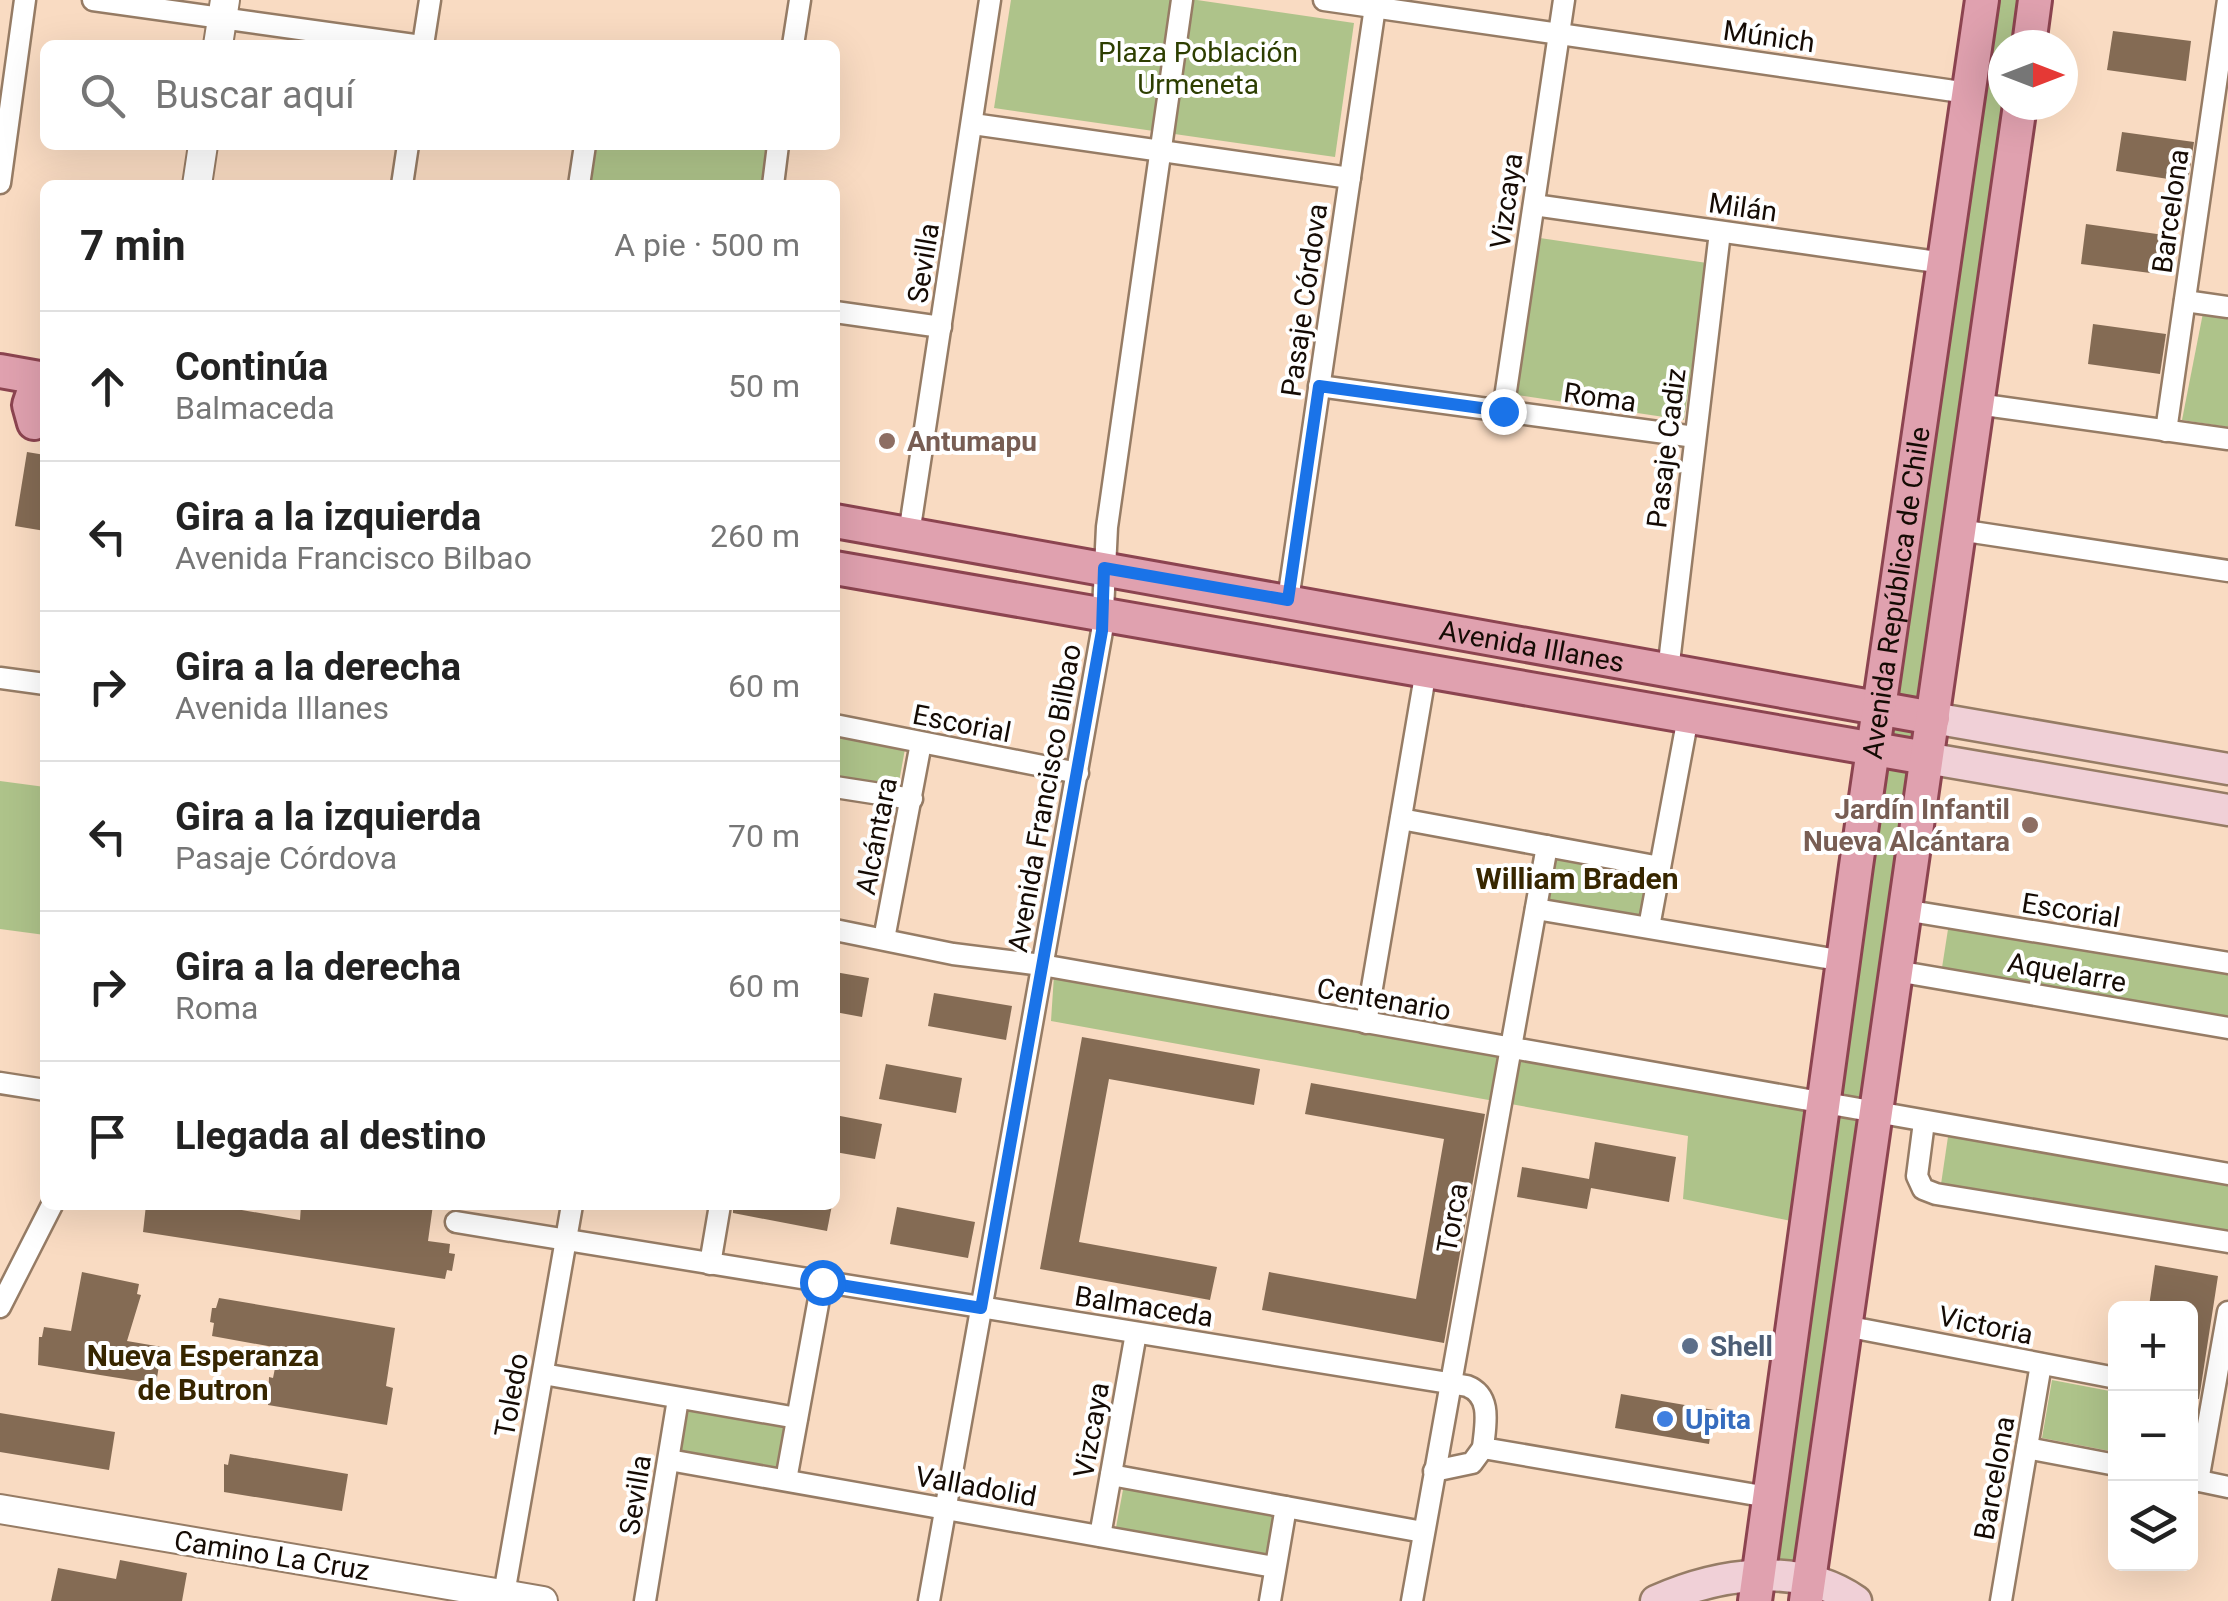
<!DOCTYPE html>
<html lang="es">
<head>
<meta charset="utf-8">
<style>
	:root { --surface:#fff; --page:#f2f2f2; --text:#222; --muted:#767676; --line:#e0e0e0 }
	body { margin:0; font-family:Roboto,sans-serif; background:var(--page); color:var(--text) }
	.controls { position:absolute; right:30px; bottom:30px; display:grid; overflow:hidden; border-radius:15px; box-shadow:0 10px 40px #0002 }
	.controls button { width:90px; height:90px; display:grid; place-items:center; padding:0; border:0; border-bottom:2px solid var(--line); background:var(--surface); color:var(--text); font:50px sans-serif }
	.compass { position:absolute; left:1988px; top:30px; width:90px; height:90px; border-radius:50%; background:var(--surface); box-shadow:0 10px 40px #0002; rotate:90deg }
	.stop { position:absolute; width:30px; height:30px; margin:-22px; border:8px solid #1a73e8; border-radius:50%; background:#fff }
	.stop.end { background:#1a73e8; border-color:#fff; box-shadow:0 2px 10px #0008 }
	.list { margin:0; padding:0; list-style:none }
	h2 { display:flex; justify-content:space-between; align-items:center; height:130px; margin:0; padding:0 40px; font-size:42px }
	h2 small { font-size:32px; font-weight:400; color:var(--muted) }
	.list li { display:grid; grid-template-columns:65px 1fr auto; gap:30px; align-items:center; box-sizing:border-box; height:150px; padding:0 40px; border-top:2px solid var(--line) }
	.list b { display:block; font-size:38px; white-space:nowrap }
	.list p { margin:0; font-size:32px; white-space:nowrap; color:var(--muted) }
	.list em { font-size:32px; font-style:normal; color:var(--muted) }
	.icon { flex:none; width:55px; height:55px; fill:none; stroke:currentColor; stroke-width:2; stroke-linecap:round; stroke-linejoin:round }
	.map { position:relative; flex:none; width:2228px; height:1601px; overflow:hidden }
	.search { position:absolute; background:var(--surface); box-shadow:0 10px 40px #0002; left:40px; top:40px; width:800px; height:110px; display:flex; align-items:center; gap:25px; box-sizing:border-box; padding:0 35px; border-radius:15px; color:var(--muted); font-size:38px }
	.panel { position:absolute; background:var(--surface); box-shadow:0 10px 40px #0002; left:40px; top:180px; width:800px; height:1030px; border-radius:15px }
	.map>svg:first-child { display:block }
</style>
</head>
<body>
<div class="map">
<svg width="2228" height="1601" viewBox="0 0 2228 1601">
	<rect width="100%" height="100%" fill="#f9dbc2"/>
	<g fill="#aec38a">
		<polygon points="1011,0 1197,0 1354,23 1335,157 994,108"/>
		<polygon points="1991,0 2020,0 2014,45 2003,45 2005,105 1799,1568 1766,1565"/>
		<polygon points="597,145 774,145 768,185 591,185"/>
		<polygon points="1540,238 1707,263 1684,420 1517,395"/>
		<polygon points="2203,313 2228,316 2228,427 2182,420"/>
		<polygon points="835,725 907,738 897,793 835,782"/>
		<polygon points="0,781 45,787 45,935 0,929"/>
		<polygon points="1552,855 1655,873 1646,922 1544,904"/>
		<polygon points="1949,923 2228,968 2228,1022 1941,974"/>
		<polygon points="1054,975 1810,1109 1791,1221 1683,1199 1688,1136 1051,1021"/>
		<polygon points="1949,1130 2228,1178 2228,1237 1940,1191"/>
		<polygon points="2052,1380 2115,1392 2115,1452 2042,1438"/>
		<polygon points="689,1402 788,1422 779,1476 679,1458"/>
		<polygon points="1125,1479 1278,1510 1268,1560 1115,1533"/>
	</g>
	<g fill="#846b54">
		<polygon points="2113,31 2191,41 2186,81 2107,70"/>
		<polygon points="2122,132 2194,142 2188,182 2116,171"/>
		<polygon points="2086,224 2164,235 2158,274 2081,264"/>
		<polygon points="2093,324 2166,334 2160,374 2088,364"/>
		<polygon points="27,452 45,455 45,531 15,526"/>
		<polygon points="835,972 869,978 862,1017 835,1012"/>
		<polygon points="934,993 1012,1006 1006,1040 928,1026"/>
		<polygon points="1082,1037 1260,1069 1254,1105 1109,1079 1079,1242 1217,1267 1210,1300 1040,1269"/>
		<polygon points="886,1064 962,1078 956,1113 879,1099"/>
		<polygon points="1311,1083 1485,1114 1444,1343 1262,1310 1269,1272 1416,1299 1444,1139 1305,1114"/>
		<polygon points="835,1115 882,1124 875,1159 835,1152"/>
		<polygon points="1595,1142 1676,1157 1669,1202 1591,1188 1587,1209 1517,1197 1522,1167 1589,1179"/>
		<polygon points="146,1205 213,1205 300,1220 301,1205 433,1205 428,1241 450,1244 449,1253 455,1254 452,1271 447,1270 445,1279 143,1232"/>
		<polygon points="733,1205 832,1205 827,1231 733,1213"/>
		<polygon points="897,1207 975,1222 968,1258 890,1244"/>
		<polygon points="2155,1265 2218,1276 2199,1399 2190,1398 2190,1308 2149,1306"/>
		<polygon points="82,1272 139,1284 137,1294 141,1295 127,1341 162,1347 156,1384 38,1365 39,1337 42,1337 44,1327 71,1331"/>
		<polygon points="219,1298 395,1328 386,1386 393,1388 387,1425 268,1405 269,1377 273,1378 279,1348 212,1336 214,1323 210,1322 212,1308 216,1308"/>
		<polygon points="1621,1394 1714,1410 1709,1444 1615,1428"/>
		<polygon points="0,1413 115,1432 109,1470 0,1452"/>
		<polygon points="230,1454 348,1474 342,1511 224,1492 224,1464 228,1465"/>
		<polygon points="120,1560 187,1573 182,1601 51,1601 58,1568 116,1579"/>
	</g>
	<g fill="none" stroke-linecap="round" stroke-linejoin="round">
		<defs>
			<g id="minor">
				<polyline points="93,0 414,45"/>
				<polyline points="1324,0 1968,93"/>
				<polyline points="423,45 430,0"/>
				<polyline points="793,45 800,0"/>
				<polyline points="973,124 1350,178"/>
				<polyline points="0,183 25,0"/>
				<polyline points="402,185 408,145"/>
				<polyline points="579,185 585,145"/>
				<polyline points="773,185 778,145"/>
				<polyline points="1534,205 1944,263"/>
				<polyline points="2185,301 2228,307"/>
				<polyline points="835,312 941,327"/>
				<polyline points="1319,386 1695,437"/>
				<polyline points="1977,404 2228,439"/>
				<polyline points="1503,411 1564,0"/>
				<polyline points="2166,431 2228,0"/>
				<polyline points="1959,530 2228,571"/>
				<polyline points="909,534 990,0"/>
				<polyline points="1288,600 1375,7"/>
				<polyline points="1668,671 1720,232"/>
				<polyline points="0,678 45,684"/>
				<polyline points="835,725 1078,773"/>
				<polyline points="835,787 912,799"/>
				<polyline points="1401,819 1660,867"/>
				<polyline points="1536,909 1844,961"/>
				<polyline points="1904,910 2228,963"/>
				<polyline points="1649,927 1688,717"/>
				<polyline points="835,930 953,954 1042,965 2228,1174"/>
				<polyline points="884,939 921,743"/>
				<polyline points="1896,971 2228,1028"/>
				<polyline points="1366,1023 1426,670"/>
				<polyline points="0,1083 45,1090"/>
				<polyline points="1924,1122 1917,1176 1923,1189 1936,1194 2228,1242"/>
				<path d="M456,1222L1467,1386C1493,1396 1485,1426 1483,1448L1768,1497"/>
				<polyline points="710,1264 720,1205"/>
				<polyline points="0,1307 52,1205"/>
				<polyline points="1845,1326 2116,1378"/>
				<polyline points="543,1374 797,1418"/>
				<polyline points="2027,1448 2116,1465"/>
				<polyline points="669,1460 1274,1567"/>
				<polyline points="1434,1471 1472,1463 1483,1448"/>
				<polyline points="1111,1475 1423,1532"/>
				<polyline points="2190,1479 2228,1487"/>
				<polyline points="786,1480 822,1282"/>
				<polyline points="2198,1481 2228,1312"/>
				<polyline points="1100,1536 1136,1333"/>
				<polyline points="504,1594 572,1205"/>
				<polyline points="645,1601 678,1399"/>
				<polyline points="929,1601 1102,631 1107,527 1182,0"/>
				<polyline points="1270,1601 1286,1507"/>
				<polyline points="1412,1601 1547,846"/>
				<polyline points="2001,1601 2041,1364"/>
			</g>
			<g id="tertiary">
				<polyline points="218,45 225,0"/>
				<polyline points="197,185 203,145"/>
				<polyline points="0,1509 543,1601"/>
			</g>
			<g id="secondary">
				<polyline points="1933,718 2228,769"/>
				<polyline points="1926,758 2228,810"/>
				<path d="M1656,1601C1719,1573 1798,1561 1856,1601"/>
			</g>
			<g id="primary">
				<polyline points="2029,45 2035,0"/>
				<polyline points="0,371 45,379"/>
				<polyline points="34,423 29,405 38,378"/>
				<path id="s1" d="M835,521L1933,718"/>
				<polyline points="835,568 1926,758"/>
				<path id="s2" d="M1755,1601L1856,866L1982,0"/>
				<polyline points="1806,1601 2020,105"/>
			</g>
		</defs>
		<use href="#minor" stroke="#967c65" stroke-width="25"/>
		<use href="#tertiary" stroke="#967c65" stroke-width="32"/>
		<use href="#secondary" stroke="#967c65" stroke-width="35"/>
		<use href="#primary" stroke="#8c4450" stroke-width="38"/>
		<use href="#minor" stroke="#fff" stroke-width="20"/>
		<use href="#tertiary" stroke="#fff" stroke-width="28"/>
		<use href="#secondary" stroke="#f0d0d7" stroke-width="30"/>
		<use href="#primary" stroke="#e0a1af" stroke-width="32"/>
	</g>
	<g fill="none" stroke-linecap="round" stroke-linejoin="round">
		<polyline stroke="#1a73e8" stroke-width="12" points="822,1282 981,1308 1102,631 1104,568 1288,600 1319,386 1503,411"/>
	</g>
	<g fill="#8d6e63" stroke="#fff" stroke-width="4">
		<circle cx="887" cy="441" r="10"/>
		<circle cx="2030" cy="825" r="10"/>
	</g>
	<circle fill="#5c6f8a" stroke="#fff" stroke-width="4" cx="1690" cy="1346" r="10"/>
	<circle fill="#3f7fe0" stroke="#fff" stroke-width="4" cx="1665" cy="1419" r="10"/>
	<g text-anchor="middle" stroke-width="8" stroke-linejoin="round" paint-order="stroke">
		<g font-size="28" fill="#150b04" stroke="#fff">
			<text transform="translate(1769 36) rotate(8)" y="10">Múnich</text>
			<text transform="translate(1506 201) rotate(-82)" y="10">Vizcaya</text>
			<text transform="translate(1743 207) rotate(8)" y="10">Milán</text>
			<text transform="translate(2170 211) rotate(-82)" y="10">Barcelona</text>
			<text transform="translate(923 263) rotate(-81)" y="10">Sevilla</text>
			<text transform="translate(1304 300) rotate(-82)" y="10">Pasaje Córdova</text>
			<text transform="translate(1600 397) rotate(8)" y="10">Roma</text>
			<text transform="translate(1666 448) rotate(-83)" y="10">Pasaje Cadiz</text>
			<text dy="10" stroke="none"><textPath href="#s2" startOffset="1018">Avenida República de Chile</textPath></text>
			<text dy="10" stroke="none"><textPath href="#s1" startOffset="708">Avenida Illanes</textPath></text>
			<text transform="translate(962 723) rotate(11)" y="10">Escorial</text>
			<text transform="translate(1044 798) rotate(-80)" y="10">Avenida Francisco Bilbao</text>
			<text transform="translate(876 836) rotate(-79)" y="10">Alcántara</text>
			<text transform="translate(2071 910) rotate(9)" y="10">Escorial</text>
			<text transform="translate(2067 972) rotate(10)" y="10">Aquelarre</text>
			<text transform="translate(1384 999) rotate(10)" y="10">Centenario</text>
			<text transform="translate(1452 1218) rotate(-80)" y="10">Torca</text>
			<text transform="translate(1144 1306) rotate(9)" y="10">Balmaceda</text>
			<text transform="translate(1986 1325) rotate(12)" y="10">Victoria</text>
			<text transform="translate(511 1395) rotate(-80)" y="10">Toledo</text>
			<text transform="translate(1091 1430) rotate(-80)" y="10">Vizcaya</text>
			<text transform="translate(1994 1478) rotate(-80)" y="10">Barcelona</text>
			<text transform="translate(976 1486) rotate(10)" y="10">Valladolid</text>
			<text transform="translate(635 1495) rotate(-81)" y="10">Sevilla</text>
			<text transform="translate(272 1555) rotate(9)" y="10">Camino La Cruz</text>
		</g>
		<g font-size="28" fill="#2d3e00" stroke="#fff">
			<text x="1198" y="62">Plaza Población<tspan x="1198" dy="32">Urmeneta</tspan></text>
		</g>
		<g font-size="28" font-weight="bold" fill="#785e54" stroke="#fff" text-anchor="start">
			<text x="907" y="451">Antumapu</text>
			<text x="2010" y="819" text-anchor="end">Jardín Infantil<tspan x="2010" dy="32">Nueva Alcántara</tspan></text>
		</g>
		<g font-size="28" font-weight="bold" fill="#4e5e75" stroke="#fff" text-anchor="start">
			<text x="1710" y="1356">Shell</text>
		</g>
		<g font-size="28" font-weight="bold" fill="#366cbe" stroke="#fff" text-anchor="start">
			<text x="1685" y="1429">Upita</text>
		</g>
		<g font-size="30" font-weight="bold" fill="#372600" stroke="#fff">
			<text x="1577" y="889">William Braden</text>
			<text x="203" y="1366">Nueva Esperanza<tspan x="203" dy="34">de Butron</tspan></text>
		</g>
	</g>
</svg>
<div class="controls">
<button>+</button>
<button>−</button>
<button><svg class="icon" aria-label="layers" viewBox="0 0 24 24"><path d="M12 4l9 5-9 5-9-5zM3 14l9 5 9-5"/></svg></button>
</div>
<svg class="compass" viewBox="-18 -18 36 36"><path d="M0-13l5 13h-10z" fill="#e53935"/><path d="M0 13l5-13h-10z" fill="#767676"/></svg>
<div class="stop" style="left:822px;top:1282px"></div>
<div class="stop end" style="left:1503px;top:411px"></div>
<div class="search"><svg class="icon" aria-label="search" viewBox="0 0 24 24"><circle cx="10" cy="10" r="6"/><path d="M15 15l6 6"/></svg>Buscar aquí</div>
<section class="panel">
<h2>7 min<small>A pie · 500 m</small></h2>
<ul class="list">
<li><svg class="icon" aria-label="ahead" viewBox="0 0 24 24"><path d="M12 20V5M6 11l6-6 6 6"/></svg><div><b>Continúa</b><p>Balmaceda</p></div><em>50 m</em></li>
<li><svg class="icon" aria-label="left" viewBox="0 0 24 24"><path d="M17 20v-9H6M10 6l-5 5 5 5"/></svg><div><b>Gira a la izquierda</b><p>Avenida Francisco Bilbao</p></div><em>260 m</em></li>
<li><svg class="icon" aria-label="right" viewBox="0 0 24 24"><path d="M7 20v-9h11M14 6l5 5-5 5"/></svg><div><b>Gira a la derecha</b><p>Avenida Illanes</p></div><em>60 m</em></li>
<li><svg class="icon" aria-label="left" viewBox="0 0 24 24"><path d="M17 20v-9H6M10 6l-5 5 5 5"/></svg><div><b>Gira a la izquierda</b><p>Pasaje Córdova</p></div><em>70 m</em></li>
<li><svg class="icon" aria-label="right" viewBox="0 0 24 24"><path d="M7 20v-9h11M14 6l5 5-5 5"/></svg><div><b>Gira a la derecha</b><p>Roma</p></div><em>60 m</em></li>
<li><svg class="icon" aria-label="arrive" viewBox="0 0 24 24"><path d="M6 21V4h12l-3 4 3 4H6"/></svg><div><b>Llegada al destino</b></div></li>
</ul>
</section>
</div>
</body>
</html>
